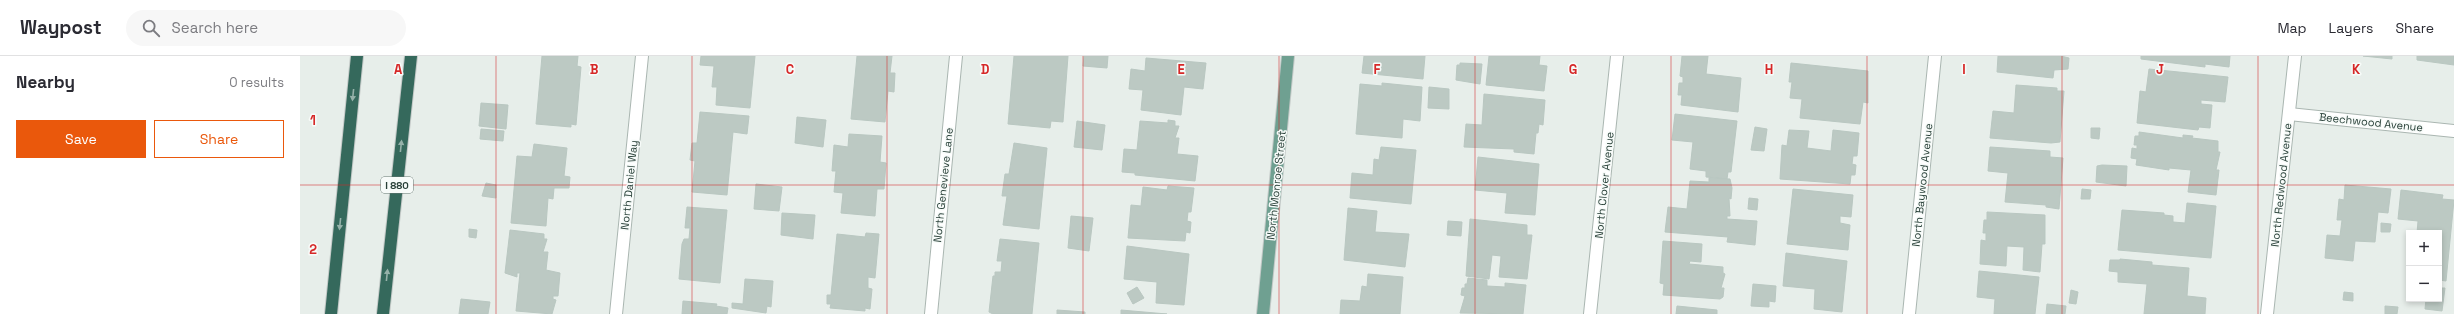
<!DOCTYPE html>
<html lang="en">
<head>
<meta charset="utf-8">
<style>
	:root { --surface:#fff; --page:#f7f7f7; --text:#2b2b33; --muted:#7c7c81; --line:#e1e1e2; --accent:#ea580c }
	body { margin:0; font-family:"Space Grotesk",sans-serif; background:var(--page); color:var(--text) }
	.controls { position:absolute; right:12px; bottom:12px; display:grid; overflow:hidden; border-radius:0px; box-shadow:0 2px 6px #0003 }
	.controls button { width:36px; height:36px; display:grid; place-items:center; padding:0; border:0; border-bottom:1px solid var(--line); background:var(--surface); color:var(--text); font:20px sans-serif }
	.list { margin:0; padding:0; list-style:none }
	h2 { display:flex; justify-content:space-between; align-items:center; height:52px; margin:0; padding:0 16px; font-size:17px }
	h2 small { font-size:13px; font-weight:400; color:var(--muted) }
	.actions { display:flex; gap:8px; padding:12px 16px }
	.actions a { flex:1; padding:9px 0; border:1px solid var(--accent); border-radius:0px; text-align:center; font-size:14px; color:var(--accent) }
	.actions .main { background:var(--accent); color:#fff }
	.icon { flex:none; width:22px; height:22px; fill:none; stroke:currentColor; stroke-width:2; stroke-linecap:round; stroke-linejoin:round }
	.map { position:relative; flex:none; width:2154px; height:258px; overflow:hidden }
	header { display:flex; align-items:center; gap:24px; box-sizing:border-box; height:56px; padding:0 20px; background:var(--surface); border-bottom:1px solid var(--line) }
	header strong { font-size:19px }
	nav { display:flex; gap:22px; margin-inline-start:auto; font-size:14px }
	.search { width:280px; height:36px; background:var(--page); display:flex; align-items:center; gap:10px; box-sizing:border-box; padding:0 14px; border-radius:22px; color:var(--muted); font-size:15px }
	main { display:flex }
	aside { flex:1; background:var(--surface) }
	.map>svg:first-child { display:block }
</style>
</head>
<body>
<header>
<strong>Waypost</strong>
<div class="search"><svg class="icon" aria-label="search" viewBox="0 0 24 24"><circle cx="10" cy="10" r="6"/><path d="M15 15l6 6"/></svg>Search here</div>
<nav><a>Map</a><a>Layers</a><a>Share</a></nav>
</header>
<main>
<aside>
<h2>Nearby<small>0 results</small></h2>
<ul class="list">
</ul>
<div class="actions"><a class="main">Save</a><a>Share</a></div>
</aside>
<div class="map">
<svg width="2154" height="258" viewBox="0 0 2154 258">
	<rect width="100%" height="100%" fill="#e7eeea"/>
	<g fill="#bcc9c3" stroke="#b9c7c1">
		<polygon points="242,0 278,0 277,10 281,11 276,69 271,68 271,71 236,68"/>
		<polygon points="401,0 455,0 450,52 416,49 417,31 412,31 414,10 400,9"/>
		<polygon points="557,0 592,0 590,17 595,17 594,36 588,35 585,66 551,63"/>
		<polygon points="714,0 768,0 763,66 751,65 750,72 708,68"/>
		<polygon points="784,0 808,0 807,12 783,10"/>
		<polygon points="1064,0 1125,0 1123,23 1062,17"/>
		<polygon points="1189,0 1240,0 1239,9 1247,10 1244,35 1186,29"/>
		<polygon points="1382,0 1408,0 1406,18 1441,22 1438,56 1381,49 1382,39 1378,39 1379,27 1383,27 1383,21 1380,20"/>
		<polygon points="1698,0 1761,0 1769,2 1768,13 1754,14 1753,22 1697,16"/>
		<polygon points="1841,0 1930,0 1929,11 1905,8 1905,11 1841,3"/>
		<polygon points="2063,0 2092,0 2092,3"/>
		<polygon points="2117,0 2154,0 2154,9 2117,4"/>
		<polygon points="846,2 906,7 903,33 884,31 881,59 841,54 843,34 829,33 831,13 845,15"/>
		<polygon points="1160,7 1182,8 1180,28 1156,24 1157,9 1160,9"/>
		<polygon points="1491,7 1568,15 1568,47 1563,46 1560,68 1500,62 1502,43 1490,42 1492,26 1489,26"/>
		<polygon points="1849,13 1928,21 1925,46 1901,44 1901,48 1912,49 1910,72 1899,71 1898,74 1837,67 1840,35 1846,36"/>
		<polygon points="1082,27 1122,31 1120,65 1103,63 1102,82 1056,78 1060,28 1082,30"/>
		<polygon points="1716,29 1757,32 1757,35 1764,35 1760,86 1751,87 1690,82 1693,55 1714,57"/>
		<polygon points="1129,31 1149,33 1149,53 1128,52"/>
		<polygon points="1184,38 1245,44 1243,69 1239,68 1238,77 1236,77 1234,98 1214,96 1214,93 1164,91 1166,68 1182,69"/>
		<polygon points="181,47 208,49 206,73 179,70"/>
		<polygon points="400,56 449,60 447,78 433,76 427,139 392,136 395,105 390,104 392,87 397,87"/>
		<polygon points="1375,58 1437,65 1431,116 1428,116 1427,123 1406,121 1406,115 1390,113 1393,86 1372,84"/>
		<polygon points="497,61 526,64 523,91 495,87"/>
		<polygon points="868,64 875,65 875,70 879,70 875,82 879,82 877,98 898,100 895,125 835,119 835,117 822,116 824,93 837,94 840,65 868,67"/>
		<polygon points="777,65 805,69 802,94 774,91"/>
		<polygon points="1455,71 1467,73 1464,95 1451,94"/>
		<polygon points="1791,72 1800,72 1799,83 1791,82"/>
		<polygon points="181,73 204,75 203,85 180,83"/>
		<polygon points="1489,74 1509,75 1507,92 1531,95 1533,74 1559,77 1557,100 1553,100 1552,108 1556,109 1555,119 1551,119 1550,128 1480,123 1482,89 1487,90"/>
		<polygon points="1839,76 1883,82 1883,79 1893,80 1892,82 1918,85 1918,96 1920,96 1916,114 1919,114 1916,139 1888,136 1891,114 1869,112 1869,114 1836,109 1837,103 1831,102 1832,92 1837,93 1837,89 1834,89 1835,80 1839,80"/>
		<polygon points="549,78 582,80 580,106 586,107 584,133 577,133 575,160 541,157 543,137 534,136 536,115 532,115 534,89 548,91"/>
		<polygon points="714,87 747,92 739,173 703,169 707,140 702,140 705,118 709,118"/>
		<polygon points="234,88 267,92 264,120 270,121 269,132 254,132 253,143 248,142 246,170 211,167 217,100 232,101"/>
		<polygon points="1081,91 1116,94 1111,148 1050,142 1052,117 1073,119 1074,103 1079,104"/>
		<polygon points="1690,91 1750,95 1750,101 1763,102 1759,153 1746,151 1746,149 1705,146 1708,117 1688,115"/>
		<polygon points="1178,101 1239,108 1235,159 1205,157 1207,137 1175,134"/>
		<polygon points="1802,109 1827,110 1826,130 1796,126 1797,110"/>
		<polygon points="1409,122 1430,123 1432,132 1431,143 1429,142 1430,160 1427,160 1427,163 1457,165 1455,189 1427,186 1428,181 1365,176 1368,151 1387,153 1390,125 1409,126"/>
		<polygon points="186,127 196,129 196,142 182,140"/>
		<polygon points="456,128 482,131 479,155 454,153"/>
		<polygon points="2045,129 2091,133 2088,157 2078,156 2075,186 2055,185 2053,205 2025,202 2027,179 2040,180 2042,164 2037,164 2039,143 2044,144"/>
		<polygon points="868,130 894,132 891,156 888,156 887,165 891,166 890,177 886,176 885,185 828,182 831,149 841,150 843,131 867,134"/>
		<polygon points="1493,133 1553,139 1551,161 1540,160 1540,167 1550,169 1548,194 1487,188"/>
		<polygon points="1782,133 1791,134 1790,143 1781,143"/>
		<polygon points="2101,134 2143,139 2142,143 2154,144 2146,225 2139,224 2139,177 2117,177 2118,165 2098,163"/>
		<polygon points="1449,142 1458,143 1457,154 1448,153"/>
		<polygon points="1887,147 1916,150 1911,202 1818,194 1822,154 1864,157 1864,159 1873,160 1873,166 1885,167"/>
		<polygon points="387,151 427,154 420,227 379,223 382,188 384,183 389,183 390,172 385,172"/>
		<polygon points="1048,152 1077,155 1075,176 1109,178 1105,211 1044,204"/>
		<polygon points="1687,156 1745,159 1745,188 1742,188 1740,216 1723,214 1724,191 1707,190 1706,210 1680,208 1681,184 1686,185 1686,177 1683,177 1684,164 1687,164"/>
		<polygon points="482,157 515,159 513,183 481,179"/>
		<polygon points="771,160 793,162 789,195 768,192"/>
		<polygon points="1170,163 1227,169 1227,179 1232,179 1227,223 1199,221 1201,200 1192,199 1189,223 1166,220"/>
		<polygon points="1148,165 1162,166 1161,180 1147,179"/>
		<polygon points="2081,167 2091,168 2090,176 2081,176"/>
		<polygon points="169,173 177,174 176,182 169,181"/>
		<polygon points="210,174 244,178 244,183 247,183 243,196 248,196 246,214 260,217 258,240 253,240 253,243 256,244 252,258 216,255 220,217 217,217 217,221 205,217"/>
		<polygon points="566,177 579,178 575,222 568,221 568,232 572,233 570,253 565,252 565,255 530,252 531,248 527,248 527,239 531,239 537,178 565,181"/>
		<polygon points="700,183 739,187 732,258 693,258 689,256 693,220 695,220 695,216 701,216 702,205 697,205"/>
		<polygon points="1363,185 1402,188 1401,206 1390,205 1389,208 1423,211 1423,217 1425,218 1421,232 1424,232 1423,241 1420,243 1363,239 1364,228 1360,227"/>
		<polygon points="827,190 889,198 884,249 856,247 857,226 824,223"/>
		<polygon points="1486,197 1547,205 1542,256 1514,253 1515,233 1483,230"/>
		<polygon points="1820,203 1852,206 1852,209 1889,212 1887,240 1906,242 1905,258 1844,258 1847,228 1818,226 1818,216 1809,215 1810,204 1820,204"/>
		<polygon points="1679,215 1739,221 1735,258 1694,258 1695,243 1677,241"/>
		<polygon points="1068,218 1103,221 1100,258 1040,258 1041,244 1060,245 1062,230 1067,231"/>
		<polygon points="1168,222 1187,224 1187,230 1205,231 1205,227 1226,229 1223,258 1160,257 1165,240 1161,239 1162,232 1165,232 1165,228 1167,228"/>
		<polygon points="445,223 473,225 471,251 467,250 466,257 432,252 432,247 443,248"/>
		<polygon points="1453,228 1476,230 1475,246 1469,245 1469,251 1451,250"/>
		<polygon points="837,231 844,242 833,248 827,237"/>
		<polygon points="2139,232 2145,232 2142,255 2125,253 2126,243 2139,243"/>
		<polygon points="1771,234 1778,236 1776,248 1769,247"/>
		<polygon points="2044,236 2053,237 2053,245 2043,244"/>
		<polygon points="161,243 190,246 188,258 159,258"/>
		<polygon points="383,245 417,248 416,250 428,252 427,258 382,258"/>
		<polygon points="1747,248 1766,250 1765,258 1746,258"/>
		<polygon points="1377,250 1417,254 1417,258 1376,258"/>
		<polygon points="2085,250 2098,251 2097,258 2085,258"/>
		<polygon points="757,254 785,256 785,258 757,258"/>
		<polygon points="821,254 867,258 821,258"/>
	</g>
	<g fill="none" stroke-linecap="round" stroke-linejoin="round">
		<defs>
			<g id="minor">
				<polyline points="1989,58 2154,75"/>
				<polyline points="316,258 342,0"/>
				<polyline points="631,258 656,0"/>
				<polyline points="1290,258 1317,0"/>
				<polyline points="1609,258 1635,0"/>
				<polyline points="1967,258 1995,0"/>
			</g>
			<polyline id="major" points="963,258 988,0"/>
			<g id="highway">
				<polyline points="31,258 57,0"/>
				<polyline points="83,258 111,0"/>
			</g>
		</defs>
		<use href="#minor" stroke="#aab6b1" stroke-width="14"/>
		<use href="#major" stroke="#c3c9c7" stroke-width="14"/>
		<use href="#highway" stroke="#c3c9c7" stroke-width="14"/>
		<use href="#minor" stroke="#fff" stroke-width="12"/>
		<use href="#major" stroke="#6fa091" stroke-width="12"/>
		<use href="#highway" stroke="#35695c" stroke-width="12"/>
	</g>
	<defs><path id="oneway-solid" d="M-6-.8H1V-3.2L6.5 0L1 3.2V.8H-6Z"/></defs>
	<g fill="#96b2aa">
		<use href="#oneway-solid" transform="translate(53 39) rotate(96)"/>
		<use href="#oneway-solid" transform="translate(101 90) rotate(-84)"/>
		<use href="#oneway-solid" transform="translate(40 168) rotate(96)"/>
		<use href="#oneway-solid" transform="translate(87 219) rotate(-84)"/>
	</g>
	<path fill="none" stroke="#d62828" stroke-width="1" stroke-opacity="0.55" d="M196,0V258M392,0V258M587,0V258M783,0V258M979,0V258M1175,0V258M1371,0V258M1567,0V258M1762,0V258M1958,0V258M0,129H2154"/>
	<g text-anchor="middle" stroke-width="3" stroke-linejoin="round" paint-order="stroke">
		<rect fill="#f7fbf9" stroke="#657771" stroke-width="1" x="81" y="121" width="32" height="16" rx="3"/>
		<g font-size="10" font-weight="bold" fill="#273f37">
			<text x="97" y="133">I 880</text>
		</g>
		<g font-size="11" fill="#273f37" stroke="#f7fbf9">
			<text transform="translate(2071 66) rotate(6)" y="4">Beechwood Avenue</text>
			<text transform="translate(329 129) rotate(-84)" y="4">North Daniel Way</text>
			<text transform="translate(643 129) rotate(-84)" y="4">North Genevieve Lane</text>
			<text transform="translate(976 129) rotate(-84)" y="4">North Monroe Street</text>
			<text transform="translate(1304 129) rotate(-84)" y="4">North Clover Avenue</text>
			<text transform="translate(1622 129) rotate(-84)" y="4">North Baywood Avenue</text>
			<text transform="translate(1981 129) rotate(-84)" y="4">North Redwood Avenue</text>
		</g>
	</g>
	<g font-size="13" text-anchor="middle" font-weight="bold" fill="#d62828" stroke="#f7fbf9" stroke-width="3" stroke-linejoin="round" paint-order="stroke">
		<text x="98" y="18">A</text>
		<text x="294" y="18">B</text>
		<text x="490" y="18">C</text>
		<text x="685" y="18">D</text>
		<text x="881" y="18">E</text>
		<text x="1077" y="18">F</text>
		<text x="1273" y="18">G</text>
		<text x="1469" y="18">H</text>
		<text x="1664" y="18">I</text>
		<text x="1860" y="18">J</text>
		<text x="2056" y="18">K</text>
		<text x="13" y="69">1</text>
		<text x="13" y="198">2</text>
	</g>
</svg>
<div class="controls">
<button>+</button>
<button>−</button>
</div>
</div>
</main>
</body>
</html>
